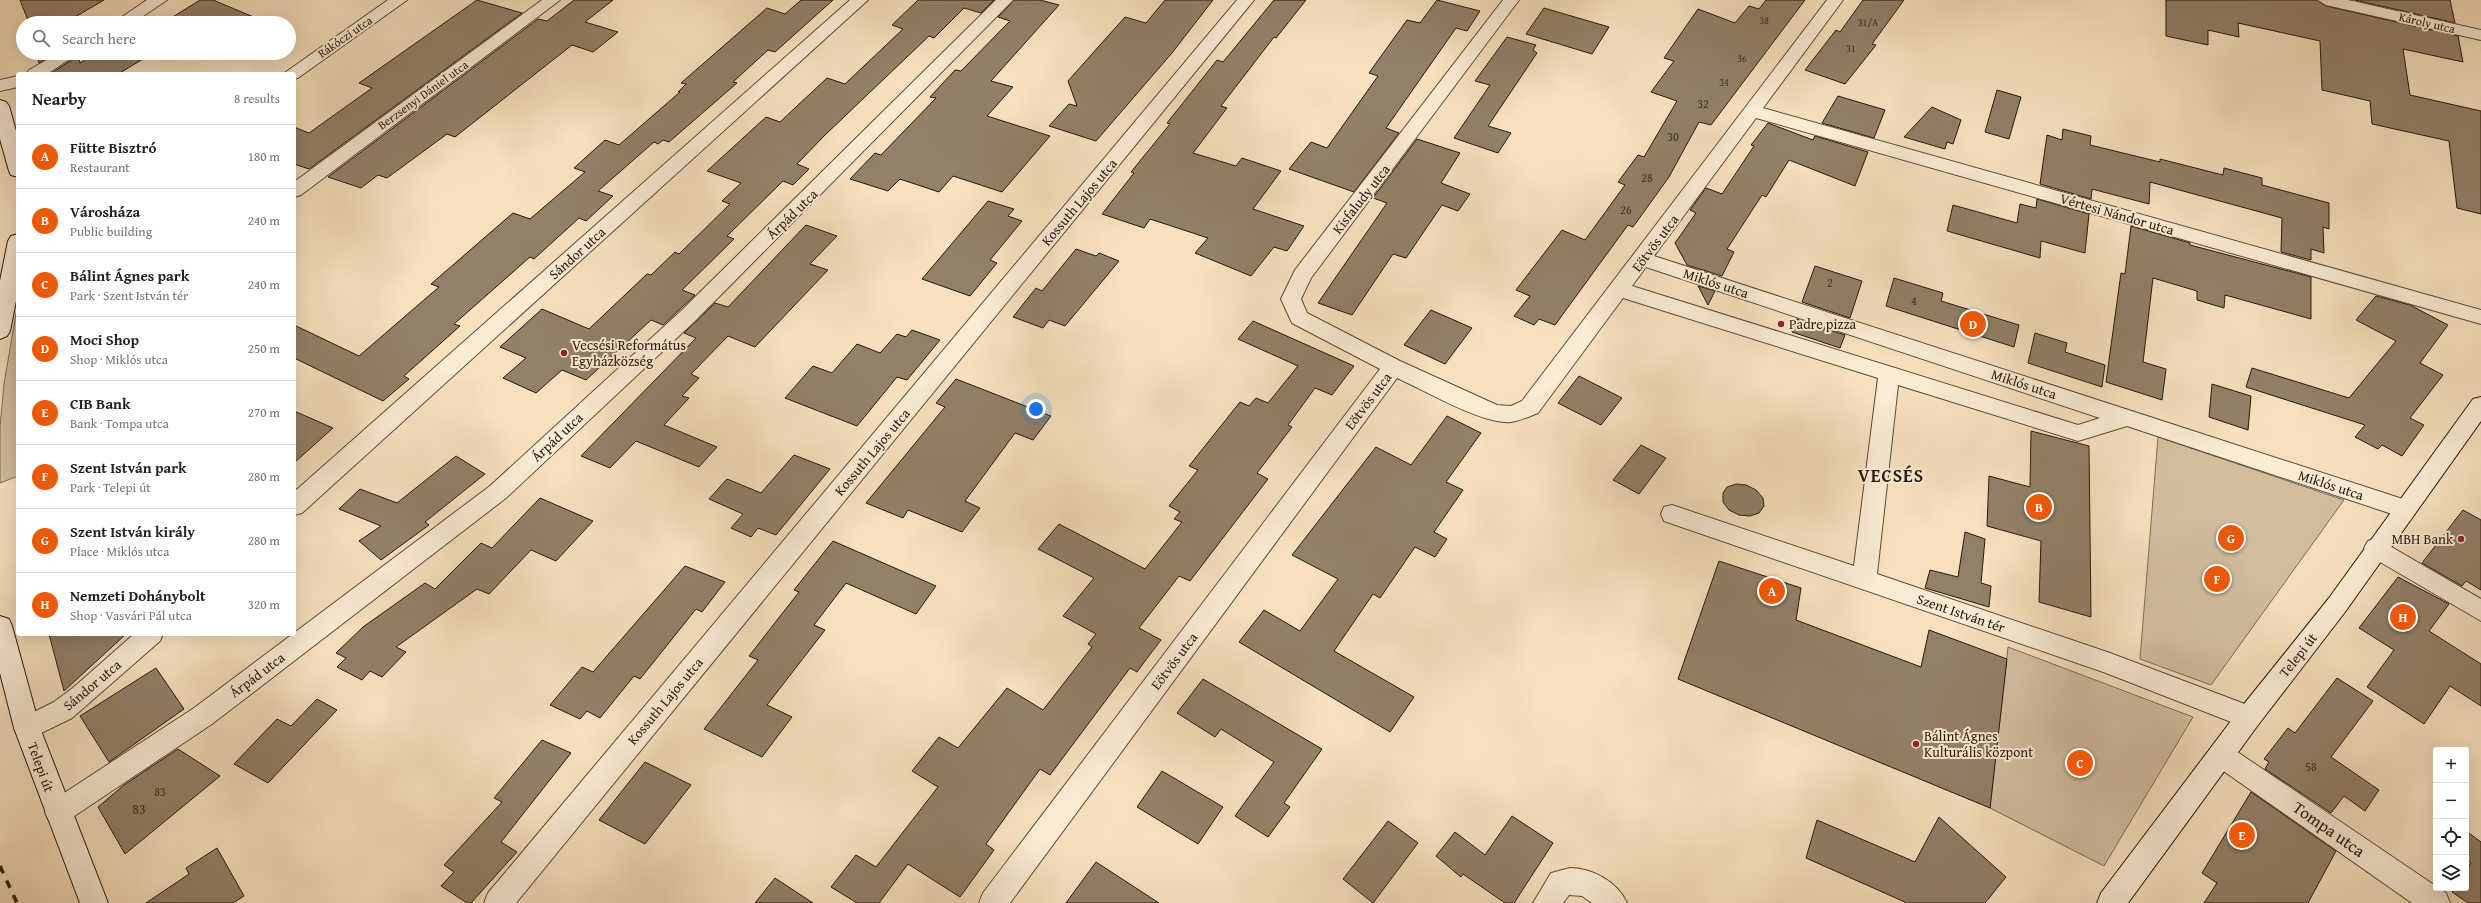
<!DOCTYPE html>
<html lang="en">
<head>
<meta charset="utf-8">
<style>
	:root { --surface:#fff; --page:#f6f6f6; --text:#222; --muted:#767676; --line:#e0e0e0; --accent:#ea580c }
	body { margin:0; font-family:"Gentium Book Plus",serif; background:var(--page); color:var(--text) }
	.controls { position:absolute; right:12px; bottom:12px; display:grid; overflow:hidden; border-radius:4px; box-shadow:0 4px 16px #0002 }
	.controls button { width:36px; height:36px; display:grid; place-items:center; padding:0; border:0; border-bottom:1px solid var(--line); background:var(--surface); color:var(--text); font:20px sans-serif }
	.you { position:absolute; left:1036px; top:409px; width:14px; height:14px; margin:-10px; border:3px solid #fff; border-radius:50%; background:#1a73e8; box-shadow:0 0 0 6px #1a73e833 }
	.badge { display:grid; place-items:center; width:26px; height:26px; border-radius:50%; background:var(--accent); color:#fff; font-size:13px; font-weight:700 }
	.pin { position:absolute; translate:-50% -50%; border:2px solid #fff; box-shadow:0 1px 4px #0006 }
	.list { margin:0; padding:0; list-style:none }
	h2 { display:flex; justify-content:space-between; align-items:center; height:52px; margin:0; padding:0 16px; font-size:17px }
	h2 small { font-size:13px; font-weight:400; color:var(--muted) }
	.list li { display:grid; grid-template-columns:26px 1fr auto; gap:12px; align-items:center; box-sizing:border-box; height:64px; padding:0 16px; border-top:1px solid var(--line) }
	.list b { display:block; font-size:15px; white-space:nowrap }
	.list p { margin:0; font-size:13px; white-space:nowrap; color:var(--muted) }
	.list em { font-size:13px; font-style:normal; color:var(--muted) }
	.icon { flex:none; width:22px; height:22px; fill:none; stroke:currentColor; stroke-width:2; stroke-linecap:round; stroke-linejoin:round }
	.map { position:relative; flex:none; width:2481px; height:903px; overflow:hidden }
	.search { position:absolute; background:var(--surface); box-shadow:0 4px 16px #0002; left:16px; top:16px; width:280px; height:44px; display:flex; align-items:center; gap:10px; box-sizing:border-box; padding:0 14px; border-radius:22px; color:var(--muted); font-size:15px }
	.panel { position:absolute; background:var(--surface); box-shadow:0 4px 16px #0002; left:16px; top:72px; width:280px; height:564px; border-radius:4px }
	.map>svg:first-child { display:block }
</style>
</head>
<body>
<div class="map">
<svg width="2481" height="903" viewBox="0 0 2481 903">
	<rect width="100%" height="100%" fill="#f6e0bd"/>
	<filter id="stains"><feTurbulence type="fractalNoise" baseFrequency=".005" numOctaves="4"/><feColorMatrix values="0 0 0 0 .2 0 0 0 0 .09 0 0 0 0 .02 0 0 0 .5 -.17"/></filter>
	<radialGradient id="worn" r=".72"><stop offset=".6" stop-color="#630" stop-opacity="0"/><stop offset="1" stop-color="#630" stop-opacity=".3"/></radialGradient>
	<g fill="#d2be9f" stroke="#7c6c56">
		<polygon points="18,302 18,476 0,483 0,427 4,384"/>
		<polygon points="2158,437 2344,500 2211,685 2140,659"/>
		<polygon points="2008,647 2193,717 2104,866 1990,808"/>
	</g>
	<g fill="#928068" stroke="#25190c">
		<polygon points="20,0 104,0 65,23 29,23"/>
		<polygon points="200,0 213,0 268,23 163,23"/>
		<polygon points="477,0 522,13 309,169 294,164 294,127 309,133 372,88 359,83"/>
		<polygon points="574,0 613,0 585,22 618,32 593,52 572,45 455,137 447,134 387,178 378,175 361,188 328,177 538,19 547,21"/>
		<polygon points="801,0 833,0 775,52 768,50 733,82 737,83 669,142 663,140 658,144 654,142 598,191 613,196 586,221 579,218 534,259 530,257 454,324 460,326 404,376 409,379 383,401 294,358 294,325 359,356 439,287 431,284 513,213 530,219 585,172 574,168 605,140 619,145 680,92 678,92 686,84 681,83 767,8 785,14"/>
		<polygon points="918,0 994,0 981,13 964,8 934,38 929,36 824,136 797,164 809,169 793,185 783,181 727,236 734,239 682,290 695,295 663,325 651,320 586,380 562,370 536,393 503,378 526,358 500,347 542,309 589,329 647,274 651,275 675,252 679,254 730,204 722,201 741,183 707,171 766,117 780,122 827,78 845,84 903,29 892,25"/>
		<polygon points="1014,0 1040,0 1059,5 991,81 1013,87 987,116 1050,136 1002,192 953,176 939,192 900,179 888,191 850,179 875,153 881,155 936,98 930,97 955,70 961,71 1010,21 998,17"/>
		<polygon points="1165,0 1213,0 1172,53 1096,141 1049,126 1069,104 1077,106 1068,81 1125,17 1146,23"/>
		<polygon points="1274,0 1306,0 1276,38 1274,37 1221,106 1227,108 1193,153 1236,166 1242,158 1281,171 1253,209 1304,226 1287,251 1274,247 1251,276 1195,253 1208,238 1150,219 1144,228 1102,214 1134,173 1131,172 1170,124 1167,123 1217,60 1223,62"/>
		<polygon points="1437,0 1480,11 1467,31 1456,28 1386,128 1399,133 1354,192 1289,169 1311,142 1327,148 1378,76 1369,73 1407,20 1420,23"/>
		<polygon points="1766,0 1805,0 1711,125 1699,122 1669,177 1633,227 1628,225 1555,325 1539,319 1534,325 1514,316 1530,296 1516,290 1562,230 1585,240 1625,185 1618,182 1638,155 1644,157 1677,101 1651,92 1674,61 1664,58 1698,9 1735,23 1749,6 1759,9"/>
		<polygon points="1863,0 1904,0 1872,44 1876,45 1845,84 1805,70 1836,30 1840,32"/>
		<polygon points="2166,0 2317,0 2326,6 2458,36 2463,62 2403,49 2410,95 2481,111 2481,214 2457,208 2449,141 2372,124 2370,101 2322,90 2320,41 2238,23 2239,37 2208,30 2208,45 2166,36"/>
		<polygon points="2355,0 2450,0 2455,23"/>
		<polygon points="1544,8 1609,27 1592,54 1526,34"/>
		<polygon points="1507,37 1536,45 1533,50 1537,53 1488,126 1511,133 1498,153 1454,138 1490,85 1475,81"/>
		<polygon points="36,53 56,53 39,63"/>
		<polygon points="96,53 141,53 148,56 118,74 50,74 78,56 80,63"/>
		<polygon points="1997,90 2021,97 2009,139 1985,132"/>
		<polygon points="1838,96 1885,110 1874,138 1822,123"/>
		<polygon points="1932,107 1961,120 1953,144 1947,142 1945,149 1904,137"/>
		<polygon points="1768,123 1813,140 1815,136 1868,152 1855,186 1789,160 1766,197 1762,195 1727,249 1734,252 1722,276 1687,265 1675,243 1696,213 1690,210 1706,188 1722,194 1754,146 1751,145"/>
		<polygon points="2063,129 2091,136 2090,145 2160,162 2160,159 2223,175 2224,168 2262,178 2262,185 2329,203 2329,229 2323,227 2324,253 2311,249 2311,260 2281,252 2282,218 2150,182 2149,204 2092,189 2091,199 2040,184 2047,135 2062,140"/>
		<polygon points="1417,139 1460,153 1441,183 1470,194 1458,211 1442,205 1406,258 1393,254 1352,315 1318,303 1387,203 1373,198"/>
		<polygon points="2037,199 2089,214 2085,253 2041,241 2040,258 1947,231 1953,205 2017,223 2020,204 2036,208"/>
		<polygon points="988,201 1014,209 1008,216 1022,221 990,260 997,263 970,296 922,279"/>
		<polygon points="806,225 837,236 810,264 828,270 755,347 728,336 691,374 699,378 682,396 689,398 664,425 717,447 699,467 636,441 610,468 581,456 696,338 684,333 715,303 728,307"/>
		<polygon points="2131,226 2190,243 2190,245 2311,277 2311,319 2225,295 2224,308 2197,300 2197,291 2153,278 2143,362 2166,369 2162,400 2106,382 2121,273 2125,274"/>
		<polygon points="1076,249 1096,256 1099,253 1119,261 1065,326 1049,320 1043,328 1013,317 1036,288 1042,291"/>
		<polygon points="1815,266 1862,281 1850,318 1802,302"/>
		<polygon points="1894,278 1943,293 1941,301 2019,325 2014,347 1886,306"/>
		<polygon points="1698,286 1715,291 1708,305"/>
		<polygon points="2376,296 2410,305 2448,325 2420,363 2443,375 2410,418 2424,425 2402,456 2382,445 2378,449 2355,437 2365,425 2246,387 2252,368 2349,398 2396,341 2356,320"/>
		<polygon points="1431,310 1472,328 1445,364 1404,345"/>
		<polygon points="1796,319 1845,335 1840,348 1792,332"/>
		<polygon points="1253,321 1354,366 1332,395 1315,388 1288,425 1292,427 1257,473 1268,479 1190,581 1179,576 1139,628 1161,640 1145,661 1137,672 1130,668 1050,775 1040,769 986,844 994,850 960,897 908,864 879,903 857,903 831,887 856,855 876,867 938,787 912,771 939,737 958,748 1007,688 1043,710 1092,647 1088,644 1096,634 1063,616 1094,578 1038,549 1059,524 1145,569 1182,522 1174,519 1180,512 1169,506 1198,470 1189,466 1240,402 1249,406 1256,398 1268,403 1298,366 1238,339"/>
		<polygon points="912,330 940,340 907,380 897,377 857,426 785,398 813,366 832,373 857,344 880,353 897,334 906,337"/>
		<polygon points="2035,333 2067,343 2065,352 2105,365 2102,387 2028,363"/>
		<polygon points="1579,376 1622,398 1601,425 1558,403"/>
		<polygon points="956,379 1051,416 1033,440 1015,433 965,501 980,508 962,532 908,510 903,518 866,503 945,407 936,403"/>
		<polygon points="2212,384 2251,396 2248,430 2209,417"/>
		<polygon points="294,411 333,428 294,463"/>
		<polygon points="1447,416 1481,433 1446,482 1463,490 1434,532 1447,539 1435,557 1415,547 1380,598 1373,594 1334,651 1414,697 1390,732 1239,642 1264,610 1300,631 1338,579 1292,555 1376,447 1411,465"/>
		<polygon points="2031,431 2089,446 2091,617 2039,602 2041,541 1987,526 1989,476 2030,487"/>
		<polygon points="1641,445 1666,458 1639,494 1613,480"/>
		<polygon points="794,455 830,469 776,535 758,528 751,537 731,528 743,514 709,499 727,479 761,493"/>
		<polygon points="456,456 485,474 425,522 429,525 381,560 359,541 381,526 339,509 360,489 397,503"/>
		<polygon points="1736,484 1746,485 1756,490 1763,498 1764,506 1759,513 1750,516 1739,515 1729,510 1723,502 1723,493 1727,487"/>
		<polygon points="540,498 593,521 556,561 531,550 489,594 477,589 396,647 406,652 382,677 370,671 362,680 337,667 346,658 336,653 363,627 425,583 435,589 481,543 492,548"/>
		<polygon points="2463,510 2481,520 2481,590 2466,581 2462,586 2422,563"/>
		<polygon points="1965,532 1985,539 1981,583 1991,586 1989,607 1925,588 1930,570 1958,577"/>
		<polygon points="833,541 936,586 916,614 846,583 814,625 825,630 767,705 792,717 762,757 704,729 758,660 749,656 799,592 794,590"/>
		<polygon points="1719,561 1801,588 1796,620 1921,667 1929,630 2007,659 1990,808 1678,679"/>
		<polygon points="685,566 725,582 702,612 696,609 640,679 634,676 600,718 587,711 580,719 550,705 582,667 593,672"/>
		<polygon points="2398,577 2449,604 2429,631 2481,664 2481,706 2450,686 2424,724 2367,687 2394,650 2359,628"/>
		<polygon points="49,634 126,634 64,691"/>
		<polygon points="156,668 184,709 109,762 80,716"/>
		<polygon points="2337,678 2373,701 2331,757 2379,790 2365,811 2344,796 2331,813 2265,769 2269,762 2264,759 2288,728 2295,733"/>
		<polygon points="1203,679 1322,749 1284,803 1290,807 1268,837 1235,816 1274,762 1221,729 1215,737 1177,713"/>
		<polygon points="317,699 337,710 268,783 234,764 277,719 291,726"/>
		<polygon points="542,740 571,753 501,842 517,852 471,903 467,903 441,886 454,872 444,865 502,802 494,798"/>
		<polygon points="178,749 220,776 125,854 98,807 124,785"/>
		<polygon points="645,762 691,785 645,844 599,820"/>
		<polygon points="1162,771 1223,807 1198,844 1137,807"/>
		<polygon points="2251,792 2336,851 2308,903 2204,903 2217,883 2202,873"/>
		<polygon points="1512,816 1553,843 1514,903 1505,903 1463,874 1461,877 1436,856 1455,832 1485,855"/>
		<polygon points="1939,817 2006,877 1985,903 1907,903 1806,858 1817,820 1915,862"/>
		<polygon points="1388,821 1418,843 1373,903 1343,879"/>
		<polygon points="2466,831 2481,842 2481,903 2468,903 2452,892 2455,888 2466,888 2466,871 2471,863 2466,860"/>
		<polygon points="217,848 244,896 233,903 146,903 189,874 186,868"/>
		<polygon points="1096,862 1159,903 1066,903"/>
		<polygon points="775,878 813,903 755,903"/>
	</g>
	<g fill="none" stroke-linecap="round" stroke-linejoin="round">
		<defs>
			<g id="street">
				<polygon points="147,0 167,0 133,23 113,23"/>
				<polygon points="388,0 407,0 298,78 294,79 294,74 283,74"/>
				<polygon points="542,0 560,0 301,195 294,197 294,182"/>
				<polygon points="850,0 868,0 302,513 294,515 294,492"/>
				<polygon points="996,0 1013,0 696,320 506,498 212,724 67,821 58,825 49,821 45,812 49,803 194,708 490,486 682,310"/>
				<polygon points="1237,0 1254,0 516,903 484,903 488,893"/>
				<path d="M1503,0H1519L1311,278L1301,299L1307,313L1400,361L1497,405L1511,406L1522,401L1827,0H1843L1763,108L2481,310V324L1756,118L1654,256L2412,502L2415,509L2412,516L2404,518L2127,426L2078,441L1898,385L1877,574L2110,653L2258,709L2262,717L2258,725L2249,729L2106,673L1664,521L1661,514L1664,507L1672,505L1854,566L1878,378L1623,298L1538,413C1530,416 1520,421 1511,422C1483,425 1424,390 1397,378L1010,903H979L983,893L1380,369L1292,323L1281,299L1295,270ZM1646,267L2100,418L2078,425L1632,286Z"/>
				<polygon points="2318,0 2348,0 2481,30 2481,40 2326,5"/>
				<polygon points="59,53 79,53 47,74 26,74 29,70"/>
				<polygon points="18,76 18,87 0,91 0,80"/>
				<polygon points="2376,538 2481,599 2481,621 2368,555 2364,548 2368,541"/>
				<polygon points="134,634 163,634 160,641 72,718 27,740 18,736 14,728 18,720 54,702 74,687"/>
				<polygon points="2221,743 2230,747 2446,893 2450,903 2412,903 2212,763 2208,755 2212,747"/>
				<path d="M1570,868C1592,868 1618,882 1627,903H1592L1582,896L1569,895L1563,903H1533L1551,873Z"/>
			</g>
			<g id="secondary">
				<polygon points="0,100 6,102 9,106 18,138 18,177 11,175 9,171 0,139"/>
				<polygon points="18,234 18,291 10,331 7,336 0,339 0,281 8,241 11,236"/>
				<polygon points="2481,397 2481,421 2345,612 2258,725 2128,903 2097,903 2101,893 2240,709 2329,598 2473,399"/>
				<polygon points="0,616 9,619 12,626 40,728 108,903 80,903 14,728 0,673"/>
			</g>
		</defs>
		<use href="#street" stroke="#594b38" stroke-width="2"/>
		<use href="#secondary" stroke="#25190c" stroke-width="2"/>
		<use href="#street" fill="#f9ebd4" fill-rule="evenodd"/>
		<use href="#secondary" fill="#f9ebd4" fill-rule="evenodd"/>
		<polyline stroke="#25190c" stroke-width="3.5" stroke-dasharray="8 8" stroke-linecap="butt" points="0,866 17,903"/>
	</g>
	<g fill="#8f2418" stroke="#f9ebd4" stroke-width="1.5">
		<circle cx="1781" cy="324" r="4"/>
		<circle cx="564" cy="353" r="4"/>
		<circle cx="2461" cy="539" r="4"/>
		<circle cx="1916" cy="744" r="4"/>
	</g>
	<g text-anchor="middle" stroke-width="4" stroke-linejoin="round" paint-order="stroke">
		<g font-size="10" fill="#403323">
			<text x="1764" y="24">38</text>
			<text x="1868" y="26">31/A</text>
			<text x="1851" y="52">31</text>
			<text x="1742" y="62">36</text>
			<text x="1724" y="86">34</text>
		</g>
		<g font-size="12" fill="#25190c" stroke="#f9ebd4">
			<text transform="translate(2427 23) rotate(13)" y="4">Károly utca</text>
			<text transform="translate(345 37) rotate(-35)" y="4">Rákóczi utca</text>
			<text transform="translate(423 95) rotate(-36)" y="4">Berzsenyi Dániel utca</text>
		</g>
		<g font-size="12" fill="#403323">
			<text x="1703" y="108">32</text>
			<text x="1673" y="141">30</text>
			<text x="1647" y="182">28</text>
			<text x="1626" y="214">26</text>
			<text x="1830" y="287">2</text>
			<text x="1914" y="305">4</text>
			<text x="2311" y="771">58</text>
			<text x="160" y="796">83</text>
		</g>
		<g font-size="14" fill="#25190c" stroke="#f9ebd4">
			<text transform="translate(1361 199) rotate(-52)" y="5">Kisfaludy utca</text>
			<text transform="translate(1079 202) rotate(-50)" y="5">Kossuth Lajos utca</text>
			<text transform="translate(792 214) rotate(-44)" y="5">Árpád utca</text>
			<text transform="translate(2117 214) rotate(16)" y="5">Vértesi Nándor utca</text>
			<text transform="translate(1655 243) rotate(-53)" y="5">Eötvös utca</text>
			<text transform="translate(577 253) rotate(-42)" y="5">Sándor utca</text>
			<text transform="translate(1716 283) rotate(18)" y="5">Miklós utca</text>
			<text transform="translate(2024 384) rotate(18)" y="5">Miklós utca</text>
			<text transform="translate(1368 401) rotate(-53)" y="5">Eötvös utca</text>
			<text transform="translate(557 437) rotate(-43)" y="5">Árpád utca</text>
			<text transform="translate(872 452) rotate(-50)" y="5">Kossuth Lajos utca</text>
			<text transform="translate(2331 485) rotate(18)" y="5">Miklós utca</text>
			<text transform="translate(1961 613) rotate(19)" y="5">Szent István tér</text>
			<text transform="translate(2298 655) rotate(-52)" y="5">Telepi út</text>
			<text transform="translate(1174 661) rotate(-53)" y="5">Eötvös utca</text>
			<text transform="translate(257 675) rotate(-37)" y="5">Árpád utca</text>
			<text transform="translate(92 685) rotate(-40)" y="5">Sándor utca</text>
			<text transform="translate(665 701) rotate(-50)" y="5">Kossuth Lajos utca</text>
			<text transform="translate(41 767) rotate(70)" y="5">Telepi út</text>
		</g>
		<g font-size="14" fill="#25190c" stroke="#f9ebd4" text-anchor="start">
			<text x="1789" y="329">Padre pizza</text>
			<text x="572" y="350">Vecsési Református<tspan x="572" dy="16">Egyházközség</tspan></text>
			<text x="2453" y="544" text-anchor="end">MBH Bank</text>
			<text x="1924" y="741">Bálint Ágnes<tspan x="1924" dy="16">Kulturális központ</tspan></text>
		</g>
		<g font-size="14" fill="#403323">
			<text x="139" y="814">83</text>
		</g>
		<g font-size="17" fill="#25190c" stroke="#f9ebd4">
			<text transform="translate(2329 829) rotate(35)" y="6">Tompa utca</text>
		</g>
		<g font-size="18" font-weight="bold" letter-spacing="1" fill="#25190c" stroke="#f9ebd4">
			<text x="1891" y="482">VECSÉS</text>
		</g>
	</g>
	<rect width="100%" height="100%" filter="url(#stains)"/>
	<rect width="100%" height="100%" fill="url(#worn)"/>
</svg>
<div class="controls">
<button>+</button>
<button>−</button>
<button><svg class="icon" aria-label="locate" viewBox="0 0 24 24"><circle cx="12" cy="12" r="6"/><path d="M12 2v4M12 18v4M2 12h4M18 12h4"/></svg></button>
<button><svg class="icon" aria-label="layers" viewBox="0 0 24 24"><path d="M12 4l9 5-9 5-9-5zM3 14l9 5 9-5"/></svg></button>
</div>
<div class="you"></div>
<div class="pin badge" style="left:1772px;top:591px">A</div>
<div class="pin badge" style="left:2039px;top:507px">B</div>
<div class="pin badge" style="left:2080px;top:763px">C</div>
<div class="pin badge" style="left:1973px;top:324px">D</div>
<div class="pin badge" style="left:2242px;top:835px">E</div>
<div class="pin badge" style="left:2217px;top:579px">F</div>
<div class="pin badge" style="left:2231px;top:538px">G</div>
<div class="pin badge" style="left:2403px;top:617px">H</div>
<div class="search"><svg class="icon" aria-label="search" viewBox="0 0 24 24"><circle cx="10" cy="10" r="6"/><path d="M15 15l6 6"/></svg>Search here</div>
<section class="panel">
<h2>Nearby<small>8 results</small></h2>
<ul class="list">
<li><span class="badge">A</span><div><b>Fütte Bisztró</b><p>Restaurant</p></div><em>180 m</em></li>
<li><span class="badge">B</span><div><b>Városháza</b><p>Public building</p></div><em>240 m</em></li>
<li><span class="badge">C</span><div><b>Bálint Ágnes park</b><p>Park · Szent István tér</p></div><em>240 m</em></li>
<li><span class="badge">D</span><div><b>Moci Shop</b><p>Shop · Miklós utca</p></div><em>250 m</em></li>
<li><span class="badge">E</span><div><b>CIB Bank</b><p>Bank · Tompa utca</p></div><em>270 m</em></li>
<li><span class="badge">F</span><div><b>Szent István park</b><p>Park · Telepi út</p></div><em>280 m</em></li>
<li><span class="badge">G</span><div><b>Szent István király</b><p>Place · Miklós utca</p></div><em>280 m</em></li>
<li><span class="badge">H</span><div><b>Nemzeti Dohánybolt</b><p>Shop · Vasvári Pál utca</p></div><em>320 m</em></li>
</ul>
</section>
</div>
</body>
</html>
